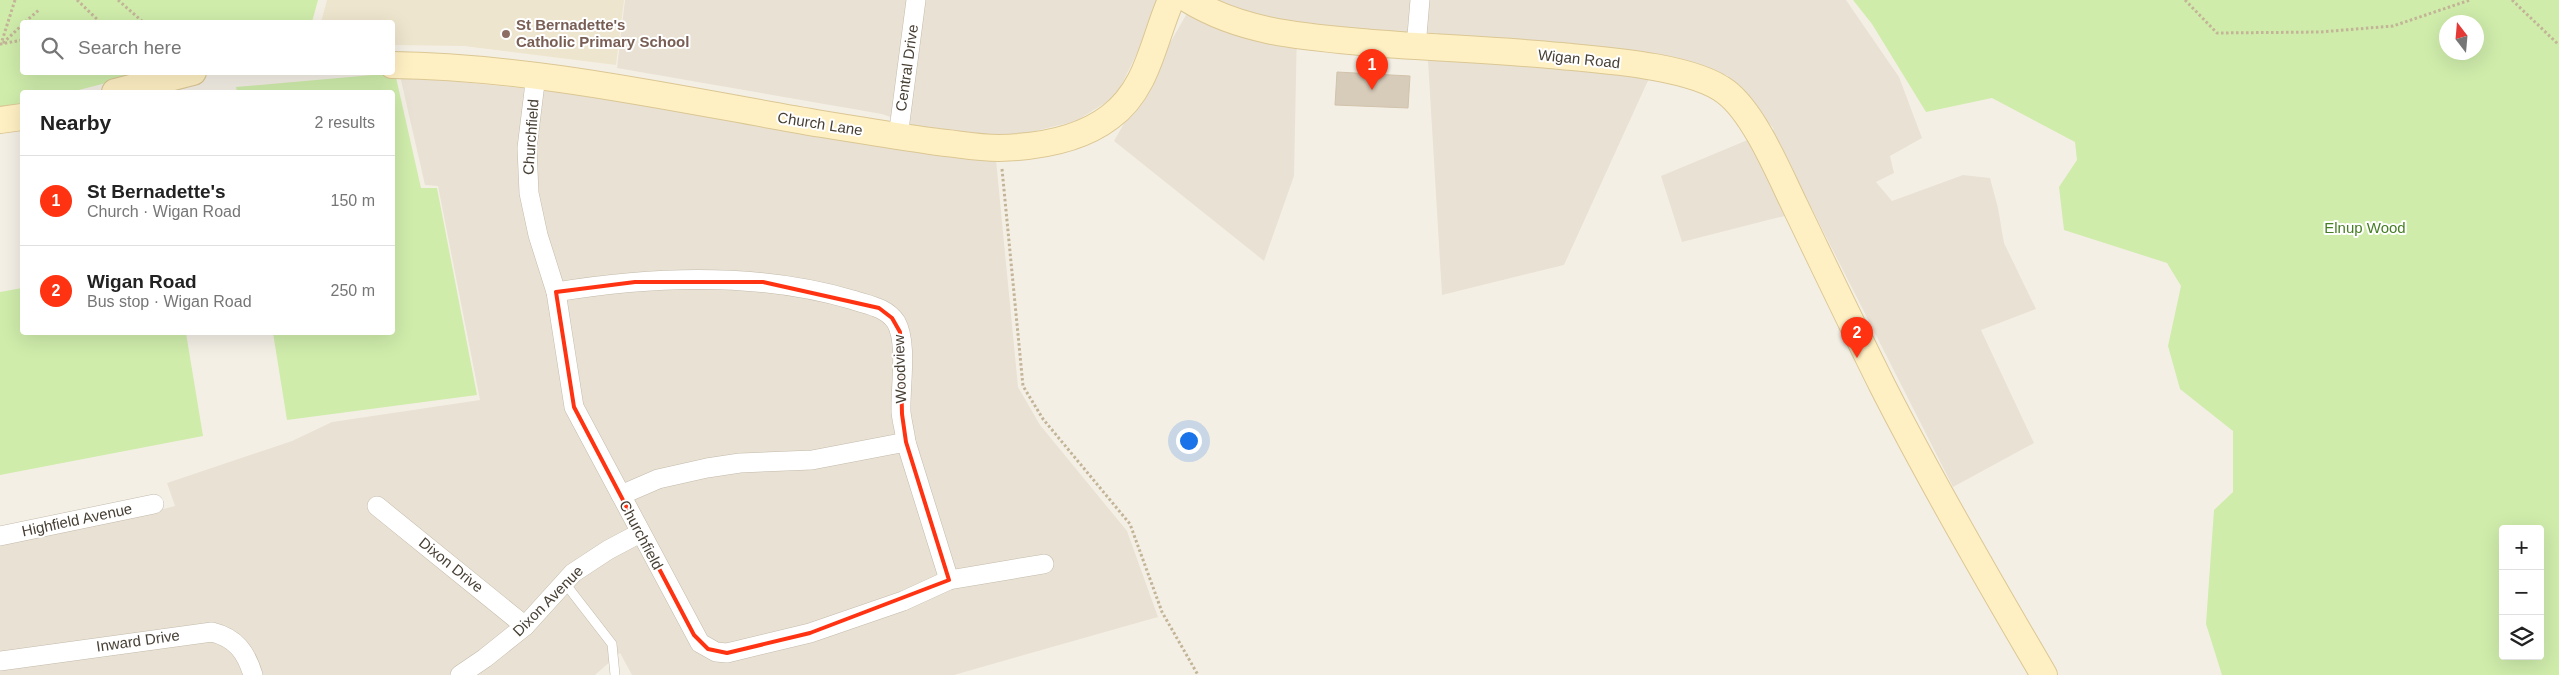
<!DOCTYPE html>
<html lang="en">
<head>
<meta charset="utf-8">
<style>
	:root { --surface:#fff; --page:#f6f6f6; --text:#222; --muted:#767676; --line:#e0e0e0; --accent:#ff3211 }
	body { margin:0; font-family:Helvetica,sans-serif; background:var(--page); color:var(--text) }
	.controls { position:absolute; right:15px; bottom:15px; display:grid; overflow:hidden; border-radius:5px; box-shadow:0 5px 20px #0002 }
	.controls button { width:45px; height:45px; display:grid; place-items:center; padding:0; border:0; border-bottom:1px solid var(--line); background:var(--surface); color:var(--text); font:25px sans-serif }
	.compass { position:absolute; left:2439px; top:15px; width:45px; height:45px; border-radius:50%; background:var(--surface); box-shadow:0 5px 20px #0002; rotate:344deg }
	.you { position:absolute; left:1188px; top:440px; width:18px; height:18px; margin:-12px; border:4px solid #fff; border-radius:50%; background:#1a73e8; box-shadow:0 0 0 8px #1a73e833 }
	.badge { display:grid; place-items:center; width:32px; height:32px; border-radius:50%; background:var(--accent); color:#fff; font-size:16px; font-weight:700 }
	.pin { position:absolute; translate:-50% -41px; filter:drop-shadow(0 1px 2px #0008) }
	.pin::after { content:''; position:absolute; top:26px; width:18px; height:15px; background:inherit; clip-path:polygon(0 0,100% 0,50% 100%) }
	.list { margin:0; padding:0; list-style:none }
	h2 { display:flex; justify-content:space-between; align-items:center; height:65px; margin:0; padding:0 20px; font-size:21px }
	h2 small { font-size:16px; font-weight:400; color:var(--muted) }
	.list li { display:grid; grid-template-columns:32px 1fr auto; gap:15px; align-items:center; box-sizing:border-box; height:90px; padding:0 20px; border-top:1px solid var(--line) }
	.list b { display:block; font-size:19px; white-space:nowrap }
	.list p { margin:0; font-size:16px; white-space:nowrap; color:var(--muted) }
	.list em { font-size:16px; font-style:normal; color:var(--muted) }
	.icon { flex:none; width:28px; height:28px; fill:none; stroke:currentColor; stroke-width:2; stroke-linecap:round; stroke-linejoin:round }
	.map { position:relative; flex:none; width:2559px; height:675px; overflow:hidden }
	.search { position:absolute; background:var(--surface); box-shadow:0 5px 20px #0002; left:20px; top:20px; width:375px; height:55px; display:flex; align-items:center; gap:12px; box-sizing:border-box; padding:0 18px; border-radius:5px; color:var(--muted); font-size:19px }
	.panel { position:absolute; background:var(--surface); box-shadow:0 5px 20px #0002; left:20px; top:90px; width:375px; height:245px; border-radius:5px }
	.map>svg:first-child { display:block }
</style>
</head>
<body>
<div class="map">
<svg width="2559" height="675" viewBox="0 0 2559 675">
	<rect width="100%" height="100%" fill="#f4efe5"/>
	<g fill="#e9e1d3">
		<polygon points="625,0 1163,0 1116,96 1076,121 986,143 924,129 882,114 617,68"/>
		<polygon points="1188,0 1846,0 1899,77 1922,138 1890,156 1894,173 1876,182 1892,201 1963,175 1990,178 1998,208 2004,243 2036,309 1981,330 2034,443 1953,487 1812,209 1682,242 1661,176 1774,129 1727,75 1656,63 1564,265 1442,295 1428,61 1438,33 1297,29 1294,176 1264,261 1114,141 1186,15"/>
		<polygon points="400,76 571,93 876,145 996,160 1018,387 1040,425 1127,531 1158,617 954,675 632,675 620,653 595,675 0,675 0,543 136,516 175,506 167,483 292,441 332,422 480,400 438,186 425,185"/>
	</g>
	<polygon fill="#eee5ce" points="327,0 624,0 616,65 464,46 393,45 392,22 321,22"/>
	<g fill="#cfecab" fill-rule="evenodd">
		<polygon points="0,0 318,0 312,22 22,22 22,72 145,73 71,92 22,92 22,106 0,107"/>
		<path d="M1853,0H2559V675H2222L2206,624L2214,510L2233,492V431L2180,389L2168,346L2181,286L2167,263L2064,230L2059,187L2077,160L2075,142L1992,98L1926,112L1872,24ZM2476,22V52H2446V22ZM2503,529H2540V656H2503Z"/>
		<polygon points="395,73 421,188 437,188 477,395 287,420 273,333 392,332 392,92 237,92 236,87"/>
		<polygon points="22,288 22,332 186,333 203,436 0,475 0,292"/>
	</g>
	<polygon fill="#d7cbba" stroke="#d2c3ac" points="1337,72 1410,76 1408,108 1335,105"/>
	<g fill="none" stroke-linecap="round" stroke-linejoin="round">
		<defs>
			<polyline id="lane" points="564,582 612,644 615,675"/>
			<g id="street">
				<polyline points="1416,47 1420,0"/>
				<polyline points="536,75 527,148 529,193 538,235 556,292 574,407 700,643 716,652 727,653 810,633 903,601 949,580 1044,564"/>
				<polyline points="898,137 916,0"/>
				<path d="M556,292C653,276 758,272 853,300C868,305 886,307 896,322C908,343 900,387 901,412C902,422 905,432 906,442L812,460L740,463L707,468L658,479L621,495"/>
				<polyline points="906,442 949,580"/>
				<polyline points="377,506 525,626"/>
				<polyline points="0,536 154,504"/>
				<path d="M0,661L212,632C236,638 246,652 253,675"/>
				<polyline points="460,675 485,658 525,626 573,573 608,550 640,533"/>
			</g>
			<g id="secondary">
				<path d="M1189,0C1245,34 1308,37 1372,43C1435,48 1498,50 1561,56C1603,60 1693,66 1726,92C1754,113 1779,173 1795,206C1824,266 1853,327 1883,387C1933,485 1988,580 2044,675"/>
				<path d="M392,65C537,67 680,100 822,124C861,130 899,137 938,142C958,144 978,148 999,148C1036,147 1080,140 1110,117C1148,89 1153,41 1171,0"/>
				<polyline points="115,92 193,72"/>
				<polyline points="0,120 22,117"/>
			</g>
		</defs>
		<use href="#lane" stroke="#c3baaa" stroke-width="10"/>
		<use href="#street" stroke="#c3baaa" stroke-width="20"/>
		<use href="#secondary" stroke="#dbc793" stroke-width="28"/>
		<g stroke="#c3b397" stroke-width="3" stroke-dasharray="2.5 2.5" stroke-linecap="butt">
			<polyline points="15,0 1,44 22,40"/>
			<polyline points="77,0 100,22"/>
			<polyline points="118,0 143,22"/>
			<polyline points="2185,0 2217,33 2320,32 2393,26 2470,0"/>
			<polyline points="2512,0 2559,45"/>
			<polyline points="25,22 40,9"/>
			<polyline points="3,43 22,25"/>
			<polyline points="1002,169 1023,386 1043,419 1130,524 1162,612 1198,675"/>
		</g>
		<use href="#lane" stroke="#fff" stroke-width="9"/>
		<use href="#street" stroke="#fff" stroke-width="19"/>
		<use href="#secondary" stroke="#fff0c4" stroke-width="26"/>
	</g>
	<path fill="none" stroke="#ff3211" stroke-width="4" stroke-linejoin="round" d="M635,282H763L879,308L892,318L900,332L902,414L906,442L949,580L810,633L727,653L708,649L694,635L574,407L556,292Z"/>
	<circle fill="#8d6e63" stroke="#fff" stroke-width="2" cx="506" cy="34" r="5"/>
	<g text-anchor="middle" stroke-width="4" stroke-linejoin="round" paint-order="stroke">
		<g font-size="15" font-weight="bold" fill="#785e54" stroke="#fff" text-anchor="start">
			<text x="516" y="30">St Bernadette's<tspan x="516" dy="17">Catholic Primary School</tspan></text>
		</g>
		<g font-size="15" fill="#473f34" stroke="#fff">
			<text transform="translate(1579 59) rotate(6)" y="5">Wigan Road</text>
			<text transform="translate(907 68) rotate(-82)" y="5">Central Drive</text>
			<text transform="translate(820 124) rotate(9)" y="5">Church Lane</text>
			<text transform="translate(531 137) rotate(-86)" y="5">Churchfield</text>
			<text transform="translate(900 369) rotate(-92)" y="5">Woodview</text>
			<text transform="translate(77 520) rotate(-12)" y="5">Highfield Avenue</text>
			<text transform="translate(641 535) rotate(62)" y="5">Churchfield</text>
			<text transform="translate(451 565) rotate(39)" y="5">Dixon Drive</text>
			<text transform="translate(548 601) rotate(-45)" y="5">Dixon Avenue</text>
			<text transform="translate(138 641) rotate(-8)" y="5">Inward Drive</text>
		</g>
		<g font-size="15" fill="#467e23" stroke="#fff">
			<text x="2365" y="233">Elnup Wood</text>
		</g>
	</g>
</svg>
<div class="controls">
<button>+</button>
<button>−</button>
<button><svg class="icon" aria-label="layers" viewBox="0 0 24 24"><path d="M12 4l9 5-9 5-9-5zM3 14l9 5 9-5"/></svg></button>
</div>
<svg class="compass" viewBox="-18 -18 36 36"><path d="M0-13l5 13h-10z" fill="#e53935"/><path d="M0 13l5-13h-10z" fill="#767676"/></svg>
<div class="you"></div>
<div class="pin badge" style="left:1372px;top:90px">1</div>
<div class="pin badge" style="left:1857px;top:358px">2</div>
<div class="search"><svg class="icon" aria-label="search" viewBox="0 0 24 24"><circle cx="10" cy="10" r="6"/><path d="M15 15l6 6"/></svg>Search here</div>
<section class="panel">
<h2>Nearby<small>2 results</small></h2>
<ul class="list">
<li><span class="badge">1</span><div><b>St Bernadette's</b><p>Church · Wigan Road</p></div><em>150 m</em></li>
<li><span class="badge">2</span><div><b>Wigan Road</b><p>Bus stop · Wigan Road</p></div><em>250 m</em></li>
</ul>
</section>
</div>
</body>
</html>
